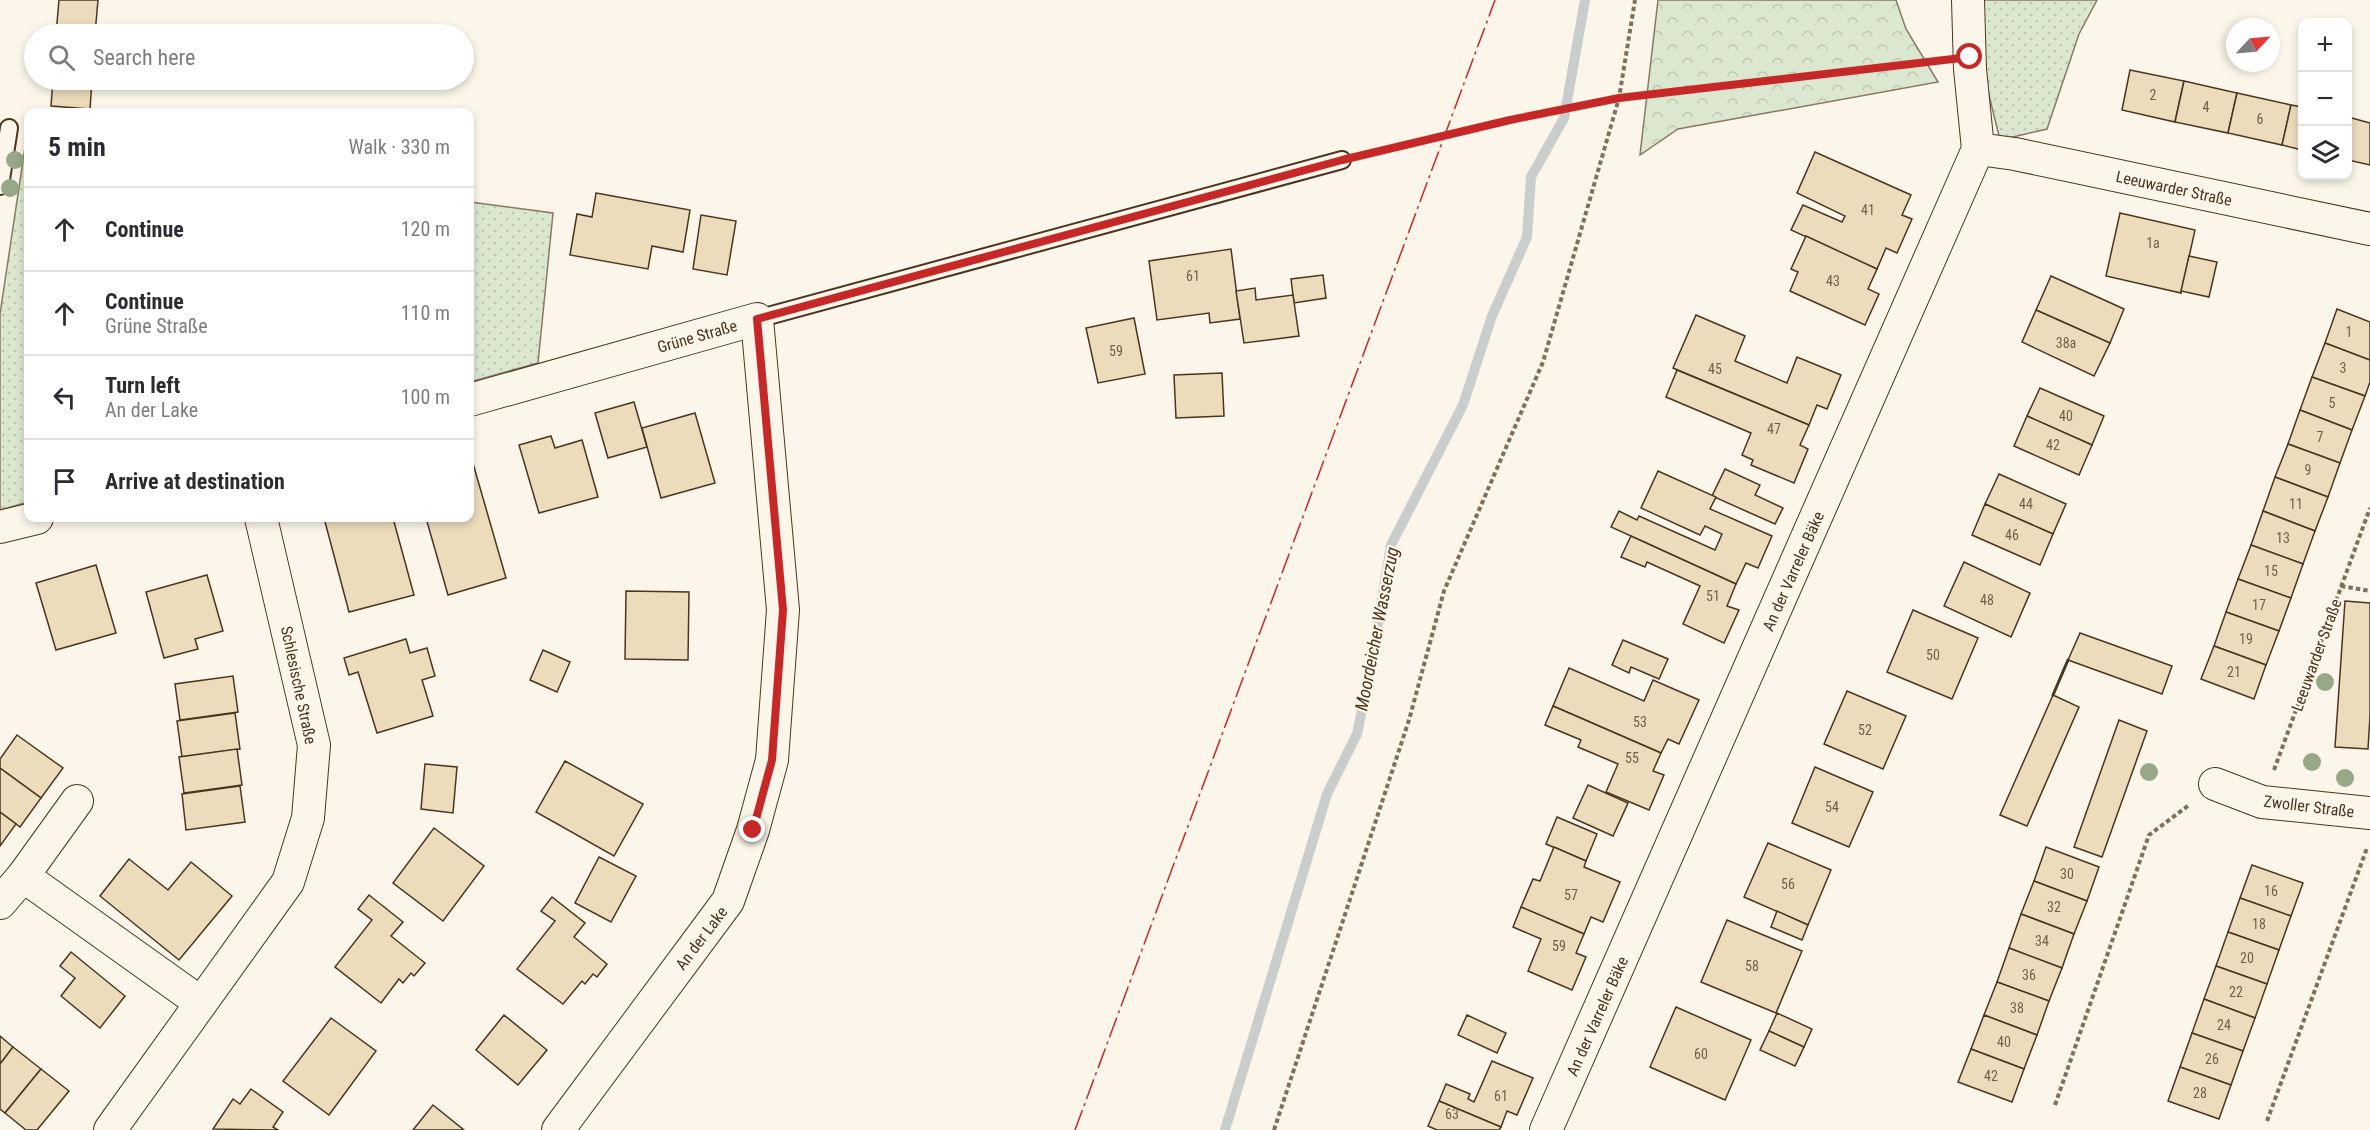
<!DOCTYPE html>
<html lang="en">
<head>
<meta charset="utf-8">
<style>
	:root { --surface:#fff; --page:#f7f7f7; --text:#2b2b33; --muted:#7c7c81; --line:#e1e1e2 }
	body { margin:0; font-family:"Roboto Condensed",sans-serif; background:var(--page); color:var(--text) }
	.controls { position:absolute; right:18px; top:18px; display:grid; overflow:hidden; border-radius:12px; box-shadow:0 3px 9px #0003 }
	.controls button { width:54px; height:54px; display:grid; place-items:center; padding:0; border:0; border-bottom:2px solid var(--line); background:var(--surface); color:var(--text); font:30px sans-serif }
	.compass { position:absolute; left:2226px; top:18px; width:54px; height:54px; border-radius:50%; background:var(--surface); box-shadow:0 3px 9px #0003; rotate:64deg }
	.stop { position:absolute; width:18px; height:18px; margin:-14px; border:4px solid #c62828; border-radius:50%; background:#fff }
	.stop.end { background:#c62828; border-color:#fff; box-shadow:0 2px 6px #0008 }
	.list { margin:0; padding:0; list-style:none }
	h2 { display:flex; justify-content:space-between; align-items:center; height:78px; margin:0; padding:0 24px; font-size:26px }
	h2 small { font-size:20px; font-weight:400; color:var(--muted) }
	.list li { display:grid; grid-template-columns:39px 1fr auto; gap:18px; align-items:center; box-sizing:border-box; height:84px; padding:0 24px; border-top:2px solid var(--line) }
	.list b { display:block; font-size:22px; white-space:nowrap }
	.list p { margin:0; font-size:20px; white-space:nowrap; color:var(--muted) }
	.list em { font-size:20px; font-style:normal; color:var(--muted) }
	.icon { flex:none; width:33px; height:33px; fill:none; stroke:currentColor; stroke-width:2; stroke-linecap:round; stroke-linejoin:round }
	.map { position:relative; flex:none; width:2370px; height:1130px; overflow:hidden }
	.search { position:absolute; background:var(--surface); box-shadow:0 3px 9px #0003; left:24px; top:24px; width:450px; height:66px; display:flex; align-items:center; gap:15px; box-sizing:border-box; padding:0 21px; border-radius:33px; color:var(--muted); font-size:22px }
	.panel { position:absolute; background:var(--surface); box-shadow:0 3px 9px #0003; left:24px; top:108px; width:450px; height:414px; border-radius:12px }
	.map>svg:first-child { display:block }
</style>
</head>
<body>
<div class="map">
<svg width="2370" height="1130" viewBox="0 0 2370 1130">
	<defs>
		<pattern id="grass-dots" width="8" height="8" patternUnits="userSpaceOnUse" patternTransform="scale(1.5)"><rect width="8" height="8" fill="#dce7d0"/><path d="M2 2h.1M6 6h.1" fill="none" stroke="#bec7b2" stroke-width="1.8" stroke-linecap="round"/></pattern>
		<pattern id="forest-crowns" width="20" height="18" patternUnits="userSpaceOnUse" patternTransform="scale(1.5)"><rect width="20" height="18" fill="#dce7d0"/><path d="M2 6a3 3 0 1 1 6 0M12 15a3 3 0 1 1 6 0" fill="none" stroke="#bec7b2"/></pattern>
	</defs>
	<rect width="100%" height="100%" fill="#fbf6e9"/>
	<g fill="url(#grass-dots)" stroke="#887966" stroke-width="1.5">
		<polygon points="1980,0 2097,0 2079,34 2047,129 2000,140 1987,87"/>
		<polygon points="26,141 28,142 28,502 0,510 0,314"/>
		<polygon points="470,202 553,213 538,363 470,382"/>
	</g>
	<polygon fill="url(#forest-crowns)" stroke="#887966" stroke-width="1.5" points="1658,0 1896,0 1906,29 1938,82 1678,129 1640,155"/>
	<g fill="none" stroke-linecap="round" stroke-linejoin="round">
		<polyline stroke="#c9cecd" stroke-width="10" points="1225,1130 1327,794 1357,734 1371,666 1391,545 1463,405 1492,316 1527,237 1531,177 1564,118 1585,0"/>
	</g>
	<g fill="#ecdcbc" stroke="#4a3520" stroke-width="1.5">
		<polygon points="59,0 98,0 95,34 56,34"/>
		<polygon points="2130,70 2184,81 2175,122 2122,110"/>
		<polygon points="53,80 92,80 90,109 51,106"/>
		<polygon points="2184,81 2237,93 2228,133 2175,122"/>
		<polygon points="2237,93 2291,105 2282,145 2228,133"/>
		<polygon points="2291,105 2302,107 2302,150 2282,145"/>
		<polygon points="2348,117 2370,123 2370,165 2348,160"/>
		<polygon points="1815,152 1911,195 1902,215 1912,219 1897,253 1886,248 1877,269 1791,230 1803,205 1842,222 1845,216 1797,193"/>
		<polygon points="596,193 690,210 683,252 652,246 648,269 570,255 577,214 592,217"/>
		<polygon points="2120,213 2195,230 2181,293 2106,276"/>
		<polygon points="701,215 736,221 727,275 693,269"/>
		<polygon points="1806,236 1877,269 1868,289 1879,294 1865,325 1790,291 1798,272 1791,269"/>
		<polygon points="1231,249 1240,319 1210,323 1209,313 1157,320 1149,261"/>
		<polygon points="2189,256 2217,262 2209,297 2181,291"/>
		<polygon points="1323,275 1326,298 1294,303 1291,279"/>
		<polygon points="2051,276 2124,309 2110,343 2036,310"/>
		<polygon points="1255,288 1256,300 1293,295 1299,336 1244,343 1236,291"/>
		<polygon points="2337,309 2370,322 2370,360 2325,343"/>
		<polygon points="2036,310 2110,343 2094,376 2022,342"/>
		<polygon points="1696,315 1745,336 1735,361 1787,383 1797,357 1841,375 1827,409 1817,405 1809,425 1673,368"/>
		<polygon points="1134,318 1145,374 1098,383 1086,328"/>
		<polygon points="2325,343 2370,360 2370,382 2365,396 2312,377"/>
		<polygon points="1677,370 1809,425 1800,445 1808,449 1794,483 1751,465 1753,460 1742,455 1751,433 1666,397"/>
		<polygon points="1222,373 1224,416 1176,418 1174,375"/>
		<polygon points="2312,377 2365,396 2352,430 2300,410"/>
		<polygon points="2040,388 2104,416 2092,445 2027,416"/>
		<polygon points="634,402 647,447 608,458 595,413"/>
		<polygon points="2300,410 2352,430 2340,463 2288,444"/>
		<polygon points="695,413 715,483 661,498 642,428"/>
		<polygon points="2027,416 2092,445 2079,475 2014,446"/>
		<polygon points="551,436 555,448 582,440 598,497 539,513 519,445"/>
		<polygon points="2288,444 2340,463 2328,497 2275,477"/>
		<polygon points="470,453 506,578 448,595 426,518 470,518"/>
		<polygon points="1725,469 1760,485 1755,495 1783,508 1775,524 1712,496"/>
		<polygon points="1658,471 1716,497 1710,509 1772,536 1758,568 1746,563 1736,584 1611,527 1619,511 1637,520 1639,516 1715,550 1722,534 1705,526 1700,535 1641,508"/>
		<polygon points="1999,474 2066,504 2053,534 1985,504"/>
		<polygon points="2275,477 2328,497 2315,531 2263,511"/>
		<polygon points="1985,504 2053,534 2040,565 1972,535"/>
		<polygon points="2263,511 2315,531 2303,564 2251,545"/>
		<polygon points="324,518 393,518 414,595 349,612"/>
		<polygon points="1631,536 1736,584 1727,606 1739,610 1724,643 1683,624 1700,586 1647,562 1645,567 1621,557"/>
		<polygon points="2251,545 2303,564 2291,598 2238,579"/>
		<polygon points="1964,562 2030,593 2011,637 1944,606"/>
		<polygon points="96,565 116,633 56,650 36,583"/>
		<polygon points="207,575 223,631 195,639 198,649 164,658 146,592"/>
		<polygon points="2238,579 2291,598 2279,631 2226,612"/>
		<polygon points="626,591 689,592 688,660 625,659"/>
		<polygon points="2345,601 2370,603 2370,716 2368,749 2335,747"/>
		<polygon points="1913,610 1978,638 1952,699 1887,672"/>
		<polygon points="2226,612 2279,631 2266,665 2214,646"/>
		<polygon points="2080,633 2172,666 2162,694 2068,660"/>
		<polygon points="406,639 410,653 427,648 435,676 422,680 433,716 377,733 358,672 349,675 344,658"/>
		<polygon points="1623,640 1668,659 1659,679 1631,667 1629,673 1612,665"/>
		<polygon points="2214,646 2266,665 2254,699 2201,679"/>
		<polygon points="543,650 570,662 557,692 530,680"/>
		<polygon points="1569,668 1644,701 1653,680 1699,700 1679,744 1668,739 1661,753 1553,706"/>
		<polygon points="233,676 238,712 180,720 175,684"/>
		<polygon points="1847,691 1906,716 1883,769 1824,744"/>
		<polygon points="2053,695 2079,707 2027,826 2000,815"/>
		<polygon points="1553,706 1661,753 1653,771 1664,775 1649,810 1606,792 1618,764 1578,747 1581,740 1545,725"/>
		<polygon points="235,713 240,749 182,757 177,721"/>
		<polygon points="2119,720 2147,731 2102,857 2074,847"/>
		<polygon points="17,735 63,768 41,798 0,768 0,759"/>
		<polygon points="237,749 242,785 184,793 179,757"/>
		<polygon points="565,761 643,804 614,856 536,812"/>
		<polygon points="425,764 457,767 453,813 421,809"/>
		<polygon points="1815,767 1873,792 1849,847 1792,823"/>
		<polygon points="0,768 41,798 20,827 0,812"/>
		<polygon points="1588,785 1628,803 1613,836 1573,818"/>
		<polygon points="240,786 245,822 186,830 182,794"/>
		<polygon points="0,812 16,824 0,846"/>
		<polygon points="1557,817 1597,834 1586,861 1546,844"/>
		<polygon points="434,828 484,866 443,921 393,883"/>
		<polygon points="1768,843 1831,870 1808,925 1744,897"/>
		<polygon points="1554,847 1586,861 1584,867 1620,882 1603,922 1591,917 1584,934 1521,907 1533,879 1540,881"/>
		<polygon points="2046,847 2099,867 2087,901 2034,881"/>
		<polygon points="599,857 636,876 611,922 575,903"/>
		<polygon points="129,859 168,890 191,862 232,896 179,960 100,896"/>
		<polygon points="2252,865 2303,883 2291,916 2240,898"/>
		<polygon points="2034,881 2087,901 2074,934 2021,914"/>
		<polygon points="369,895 403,922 391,936 425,963 414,976 411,973 403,983 399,979 381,1003 335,967 372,920 358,909"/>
		<polygon points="552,897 585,923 574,937 607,964 597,977 593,974 585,984 582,981 563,1004 517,969 555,921 541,911"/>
		<polygon points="2240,898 2291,916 2279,950 2228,932"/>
		<polygon points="1521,907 1584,934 1576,953 1586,957 1572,990 1528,971 1541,939 1513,927"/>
		<polygon points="1777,911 1808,925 1802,940 1771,927"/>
		<polygon points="2021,914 2074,934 2062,968 2009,948"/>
		<polygon points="1727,920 1802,951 1776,1013 1701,982"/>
		<polygon points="2228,932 2279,950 2267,984 2216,966"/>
		<polygon points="2009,948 2062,968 2049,1001 1997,982"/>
		<polygon points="71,952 125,996 100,1028 61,996 75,978 60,966"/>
		<polygon points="2216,966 2267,984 2255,1018 2204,999"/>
		<polygon points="1997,982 2049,1001 2037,1035 1984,1015"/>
		<polygon points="2204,999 2255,1018 2243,1051 2192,1033"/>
		<polygon points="1676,1007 1751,1040 1725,1100 1650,1067"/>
		<polygon points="1777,1013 1812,1029 1804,1047 1769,1031"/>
		<polygon points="504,1015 547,1050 518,1085 476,1050"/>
		<polygon points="1467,1015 1506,1033 1497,1053 1458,1035"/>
		<polygon points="1984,1015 2037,1035 2024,1069 1971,1049"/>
		<polygon points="331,1018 376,1051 329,1115 283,1081"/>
		<polygon points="1769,1031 1804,1047 1795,1066 1760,1050"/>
		<polygon points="2192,1033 2243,1051 2231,1085 2180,1067"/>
		<polygon points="0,1036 13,1047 0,1064"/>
		<polygon points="13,1047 41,1069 5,1113 0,1109 0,1064"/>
		<polygon points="1971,1049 2024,1069 2012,1102 1958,1082"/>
		<polygon points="1492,1061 1533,1078 1517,1115 1507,1111 1501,1127 1439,1101 1446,1084 1470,1094 1468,1099 1474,1102"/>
		<polygon points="2180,1067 2231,1085 2219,1119 2168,1101"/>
		<polygon points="41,1069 69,1091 37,1130 26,1130 5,1113"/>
		<polygon points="251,1089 283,1112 273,1127 278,1130 213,1129 233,1099 240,1104"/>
		<polygon points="1439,1101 1501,1127 1499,1130 1437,1130 1428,1126"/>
		<polygon points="433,1105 464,1130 413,1130"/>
	</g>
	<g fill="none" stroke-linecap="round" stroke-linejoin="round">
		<defs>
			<g id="service">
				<polyline points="0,186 9,128"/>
				<polyline points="757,319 1342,160"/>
			</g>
			<g id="minor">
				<polyline points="1978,149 2015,154 2370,229"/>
				<polyline points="470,400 757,319 783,610 772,760 753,830 728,901 558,1130"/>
				<polyline points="0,527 37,518"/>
				<polyline points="2215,784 2262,802 2370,813"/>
				<polyline points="77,801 23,876 201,1003"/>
				<polyline points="0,903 23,876"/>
				<polyline points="110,1130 288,882 308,818 314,745 261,518"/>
				<polyline points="1546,1130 1978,149 1970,69 1968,0"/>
			</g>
		</defs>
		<use href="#service" stroke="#4a3520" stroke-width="20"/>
		<use href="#minor" stroke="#4a3520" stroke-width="34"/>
		<g stroke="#7f6f5c" stroke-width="4" stroke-dasharray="4.5 3" stroke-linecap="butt">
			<polyline points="1366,154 1510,120 1619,98 1935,61"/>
			<polyline points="2341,586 2370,591"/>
			<polyline points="2274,770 2370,508"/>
			<polyline points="2055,1105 2149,835 2189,805"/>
			<polyline points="2267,1121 2367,848"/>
			<polyline points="1274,1130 1409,720 1444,591 1543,362 1619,98 1635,0"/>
		</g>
		<use href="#service" stroke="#fbf6e9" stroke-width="16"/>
		<use href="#minor" stroke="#fbf6e9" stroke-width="32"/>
		<polyline stroke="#4a3520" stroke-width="3" points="2053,695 2068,660"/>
		<polyline stroke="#c62828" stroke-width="1.5" stroke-dasharray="21 4.5 3 4.5" stroke-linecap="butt" points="1075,1130 1495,0"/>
	</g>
	<g fill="#96a887">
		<circle cx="15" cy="160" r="9"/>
		<circle cx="10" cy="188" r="9"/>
		<circle cx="2325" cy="682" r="9"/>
		<circle cx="2312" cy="762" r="9"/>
		<circle cx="2149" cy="772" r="9"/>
		<circle cx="2345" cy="778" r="9"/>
	</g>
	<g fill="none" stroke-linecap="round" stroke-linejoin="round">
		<polyline stroke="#c62828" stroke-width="8" points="753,830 772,760 783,610 757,319 1342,160 1510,120 1619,98 1970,57"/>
	</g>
	<g text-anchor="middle" stroke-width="4.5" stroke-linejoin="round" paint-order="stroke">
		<g font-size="14" fill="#725f47">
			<text x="2153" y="100">2</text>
			<text x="2206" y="112">4</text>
			<text x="2260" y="124">6</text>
			<text x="1868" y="215">41</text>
			<text x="2153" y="248">1a</text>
			<text x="1193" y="281">61</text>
			<text x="1833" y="286">43</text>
			<text x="2349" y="337">1</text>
			<text x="2066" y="348">38a</text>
			<text x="1116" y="356">59</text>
			<text x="2343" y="373">3</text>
			<text x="1715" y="374">45</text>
			<text x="2332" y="408">5</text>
			<text x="2066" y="421">40</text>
			<text x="1774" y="434">47</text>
			<text x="2320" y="442">7</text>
			<text x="2053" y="450">42</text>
			<text x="2308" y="475">9</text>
			<text x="2026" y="509">44</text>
			<text x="2296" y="509">11</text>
			<text x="2012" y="540">46</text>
			<text x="2283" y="543">13</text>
			<text x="2271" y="576">15</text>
			<text x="1713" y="601">51</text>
			<text x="1987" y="605">48</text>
			<text x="2259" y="610">17</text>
			<text x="2246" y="644">19</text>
			<text x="1933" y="660">50</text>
			<text x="2234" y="677">21</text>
			<text x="1640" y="727">53</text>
			<text x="1865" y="735">52</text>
			<text x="1632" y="763">55</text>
			<text x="1832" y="812">54</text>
			<text x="2067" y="879">30</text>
			<text x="1788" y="889">56</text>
			<text x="2271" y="896">16</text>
			<text x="1571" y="900">57</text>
			<text x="2054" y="912">32</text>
			<text x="2259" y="929">18</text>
			<text x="2042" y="946">34</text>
			<text x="1559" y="951">59</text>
			<text x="2247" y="963">20</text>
			<text x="1752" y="971">58</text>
			<text x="2029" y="980">36</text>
			<text x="2236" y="997">22</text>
			<text x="2017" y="1013">38</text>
			<text x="2224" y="1030">24</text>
			<text x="2004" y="1047">40</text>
			<text x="1701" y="1059">60</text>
			<text x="2212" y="1064">26</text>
			<text x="1991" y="1081">42</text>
			<text x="2200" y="1098">28</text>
			<text x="1501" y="1101">61</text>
			<text x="1452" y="1119">63</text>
		</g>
		<g font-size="16" fill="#4a3520" stroke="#fbf6e9">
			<text transform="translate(2174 188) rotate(12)" y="6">Leeuwarder Straße</text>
			<text transform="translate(697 336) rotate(-16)" y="6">Grüne Straße</text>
			<text transform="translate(1793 571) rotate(-66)" y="6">An der Varreler Bäke</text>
			<text transform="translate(2316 655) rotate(-70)" y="6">Leeuwarder Straße</text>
			<text transform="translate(299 685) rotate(78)" y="6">Schlesische Straße</text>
			<text transform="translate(2309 806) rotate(7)" y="6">Zwoller Straße</text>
			<text transform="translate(701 938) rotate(-53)" y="6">An der Lake</text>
			<text transform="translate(1597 1016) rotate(-66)" y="6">An der Varreler Bäke</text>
		</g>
		<g font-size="18" font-style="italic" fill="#4a3520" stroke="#fbf6e9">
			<text transform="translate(1377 629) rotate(-79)" y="6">Moordeicher Wasserzug</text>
		</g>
	</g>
</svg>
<div class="controls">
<button>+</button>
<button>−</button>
<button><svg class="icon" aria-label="layers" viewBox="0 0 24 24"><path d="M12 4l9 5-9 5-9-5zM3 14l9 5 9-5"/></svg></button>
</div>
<svg class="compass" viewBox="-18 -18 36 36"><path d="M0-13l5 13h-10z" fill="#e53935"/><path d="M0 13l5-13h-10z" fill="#7c7c81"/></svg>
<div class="stop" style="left:1970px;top:57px"></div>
<div class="stop end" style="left:753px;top:830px"></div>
<div class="search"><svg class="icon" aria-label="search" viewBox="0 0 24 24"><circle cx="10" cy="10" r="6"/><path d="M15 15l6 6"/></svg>Search here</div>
<section class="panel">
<h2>5 min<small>Walk · 330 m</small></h2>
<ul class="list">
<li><svg class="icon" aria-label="ahead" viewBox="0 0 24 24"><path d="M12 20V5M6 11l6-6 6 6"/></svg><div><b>Continue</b></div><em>120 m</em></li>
<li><svg class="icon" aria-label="ahead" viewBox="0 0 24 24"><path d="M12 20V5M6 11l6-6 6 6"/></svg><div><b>Continue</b><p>Grüne Straße</p></div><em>110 m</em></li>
<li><svg class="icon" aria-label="left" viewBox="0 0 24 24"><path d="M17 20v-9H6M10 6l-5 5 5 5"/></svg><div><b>Turn left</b><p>An der Lake</p></div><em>100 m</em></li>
<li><svg class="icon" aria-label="arrive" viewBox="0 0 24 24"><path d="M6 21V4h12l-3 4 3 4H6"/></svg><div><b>Arrive at destination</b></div></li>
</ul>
</section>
</div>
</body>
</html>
